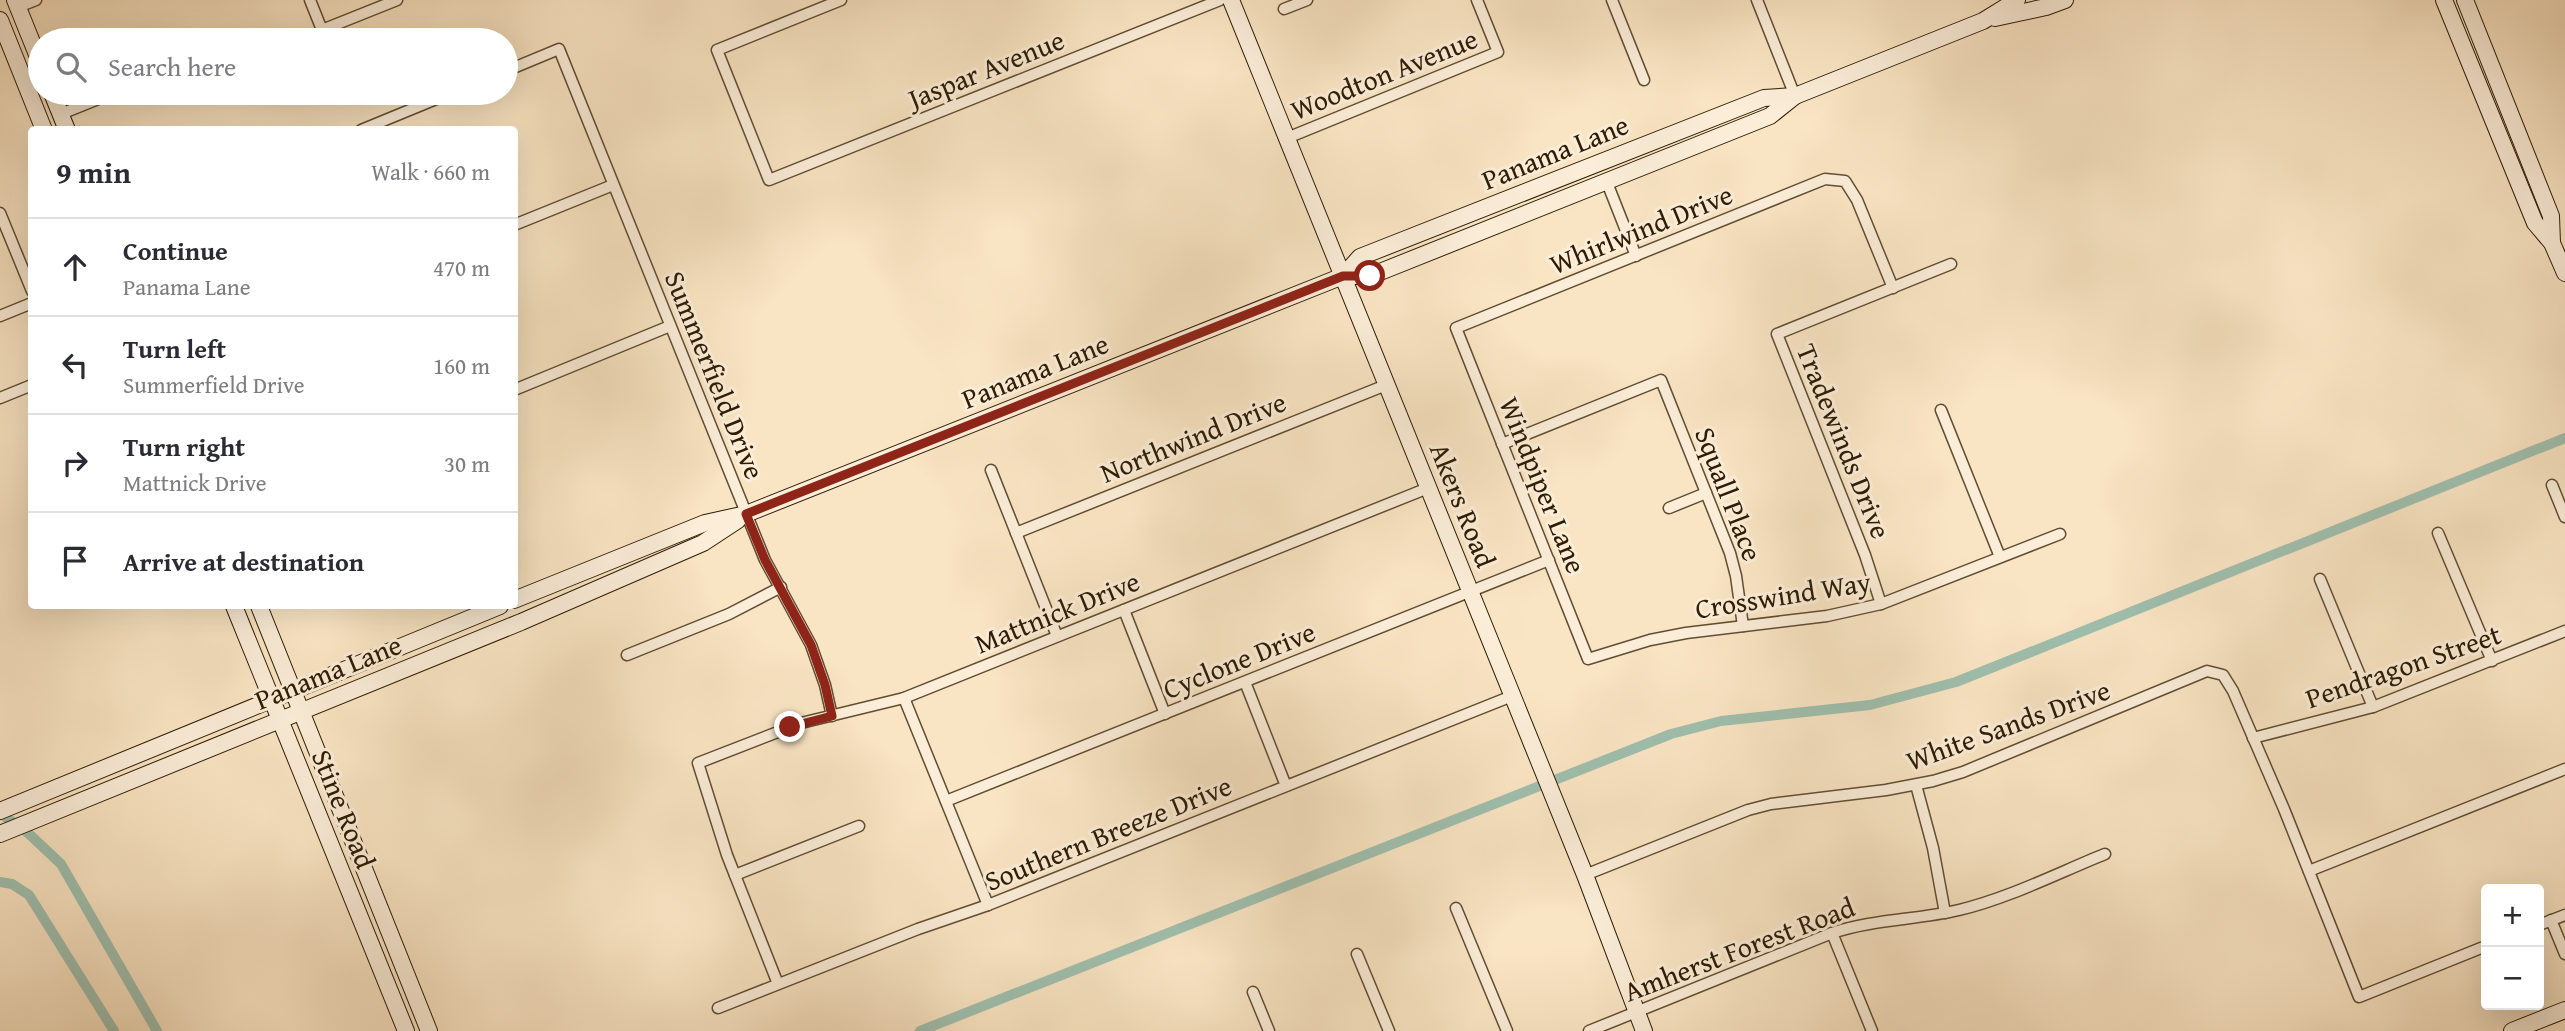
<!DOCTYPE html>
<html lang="en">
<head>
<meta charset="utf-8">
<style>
	:root { --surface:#fff; --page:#f7f7f7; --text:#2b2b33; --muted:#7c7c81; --line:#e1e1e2 }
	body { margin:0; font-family:"Gentium Book Plus",serif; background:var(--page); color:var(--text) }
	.controls { position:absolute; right:21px; bottom:21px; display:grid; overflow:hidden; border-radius:7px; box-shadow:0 7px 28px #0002 }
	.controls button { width:63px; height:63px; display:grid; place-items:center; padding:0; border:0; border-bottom:2px solid var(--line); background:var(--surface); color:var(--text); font:35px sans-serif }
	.stop { position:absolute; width:21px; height:21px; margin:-16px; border:5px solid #8f2418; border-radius:50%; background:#fff }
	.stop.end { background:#8f2418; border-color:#fff; box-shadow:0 2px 7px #0008 }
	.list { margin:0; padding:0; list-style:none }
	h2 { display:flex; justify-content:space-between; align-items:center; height:91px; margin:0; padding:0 28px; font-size:30px }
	h2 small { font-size:23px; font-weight:400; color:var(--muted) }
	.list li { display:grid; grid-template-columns:46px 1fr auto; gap:21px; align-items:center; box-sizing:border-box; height:98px; padding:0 28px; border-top:2px solid var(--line) }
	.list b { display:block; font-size:26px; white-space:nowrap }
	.list p { margin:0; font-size:23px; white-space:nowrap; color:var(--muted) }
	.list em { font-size:23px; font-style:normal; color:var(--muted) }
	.icon { flex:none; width:38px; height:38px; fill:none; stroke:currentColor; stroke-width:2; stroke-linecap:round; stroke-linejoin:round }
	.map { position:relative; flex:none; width:2565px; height:1031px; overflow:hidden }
	.search { position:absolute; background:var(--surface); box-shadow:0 7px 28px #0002; left:28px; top:28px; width:490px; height:77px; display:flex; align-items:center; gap:18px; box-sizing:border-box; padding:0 24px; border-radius:38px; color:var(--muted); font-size:26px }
	.panel { position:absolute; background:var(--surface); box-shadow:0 7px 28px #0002; left:28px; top:126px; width:490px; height:483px; border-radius:7px }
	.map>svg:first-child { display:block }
</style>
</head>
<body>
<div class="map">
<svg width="2565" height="1031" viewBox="0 0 2565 1031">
	<rect width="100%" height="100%" fill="#f9e4c3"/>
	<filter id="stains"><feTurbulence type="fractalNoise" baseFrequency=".00286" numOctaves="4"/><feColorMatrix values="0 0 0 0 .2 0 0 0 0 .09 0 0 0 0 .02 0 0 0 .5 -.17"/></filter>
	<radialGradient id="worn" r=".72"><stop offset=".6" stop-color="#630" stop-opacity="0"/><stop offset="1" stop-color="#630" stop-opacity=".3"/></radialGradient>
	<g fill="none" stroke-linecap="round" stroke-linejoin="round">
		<g stroke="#9fbfae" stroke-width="10">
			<polyline points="0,813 28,833 61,864 157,1031"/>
			<polyline points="0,882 12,884 29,895 114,1031"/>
			<polyline points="920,1031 1671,734 1721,721 1870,705 1956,682 2565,438"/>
		</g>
		<defs>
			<g id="street">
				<polyline points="310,0 322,30 397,0"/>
				<polyline points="841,0 717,50 769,180 1220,0"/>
				<polyline points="1612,0 1644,80"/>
				<polyline points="1757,0 1795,96"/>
				<polyline points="18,7 36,0"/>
				<polyline points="1284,9 1307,0"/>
				<polyline points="506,71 559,49 765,560 811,645 825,685 832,716"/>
				<polyline points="61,114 113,93"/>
				<polyline points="361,130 451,93"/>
				<polyline points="1287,138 1498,52 1477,0"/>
				<polyline points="1606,180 1636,256"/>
				<polyline points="0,213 32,291"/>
				<polyline points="514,225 613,185"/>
				<polyline points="1893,288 1857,200 1845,181 1825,179 1456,328 1588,659 1650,640 1686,633 1827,616 1881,604 2060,534"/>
				<polyline points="0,316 32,303"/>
				<polyline points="514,390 670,326"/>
				<polyline points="0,398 32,385"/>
				<polyline points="1941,410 2000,557"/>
				<polyline points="1502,444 1661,380 1730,553 1736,576 1743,626"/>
				<polyline points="991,470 1057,636"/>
				<polyline points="2552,485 2565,517"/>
				<polyline points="1669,508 1706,493"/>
				<polyline points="1016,533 1386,385"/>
				<polyline points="2438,533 2492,661"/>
				<polyline points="2320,579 2373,707"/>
				<polyline points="1881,604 1865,555 1777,334 1951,264"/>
				<polyline points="1124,610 1165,714"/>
				<polyline points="627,655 729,614 781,587"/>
				<polyline points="1245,682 1286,786"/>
				<polyline points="904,698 988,905"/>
				<polyline points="2253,738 2373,707 2565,631"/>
				<polyline points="1916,785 1933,848 1945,913"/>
				<polyline points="946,801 1549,560"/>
				<polyline points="2309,871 2565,769"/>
				<polyline points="735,875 859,826"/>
				<polyline points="1585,875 1748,810 1771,804 1886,790 1933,781 1963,772 2207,671 2223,675 2233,691 2284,809 2359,997 2486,946"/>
				<polyline points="1456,908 1507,1031"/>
				<polyline points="2551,920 2565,954"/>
				<polyline points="2539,925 2565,915"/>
				<polyline points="1832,933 1872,1031"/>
				<polyline points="1357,954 1389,1031"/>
				<polyline points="778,984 727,855 698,763 801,723 904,698 1428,488"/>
				<polyline points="1253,992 1269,1031"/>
				<polyline points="718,1008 918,929 988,905 1512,696"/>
				<path d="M1589,1031L1832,933C1874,919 1917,920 1959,910C2009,898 2058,873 2105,854"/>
			</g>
			<g id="secondary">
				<polyline points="15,0 40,62"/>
				<polyline points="1231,0 1585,875 1644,1031"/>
				<polyline points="2444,0 2535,223 2552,243 2565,273"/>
				<polyline points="2465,0 2551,216 2552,243"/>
				<polyline points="1995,18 2046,7 2065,0"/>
				<polyline points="0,20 44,130"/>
				<polyline points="52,93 67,130"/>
				<polyline points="1343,276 1360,257 1764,98 1795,96 1983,21 2017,0"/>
				<polyline points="514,600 705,523 746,514 1343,276 1370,276 1770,116 1795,96"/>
				<polyline points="234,606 406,1031"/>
				<polyline points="259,606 429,1031"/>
				<polyline points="0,811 500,606"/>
				<polyline points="0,834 521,622 703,543 738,520"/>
				<polyline points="2512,1031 2565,1010"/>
			</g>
		</defs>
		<use href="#street" stroke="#604e33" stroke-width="13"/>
		<use href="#secondary" stroke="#2d1c03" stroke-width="18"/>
		<use href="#street" stroke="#fbedd8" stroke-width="10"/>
		<use href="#secondary" stroke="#fbedd8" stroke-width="16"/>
	</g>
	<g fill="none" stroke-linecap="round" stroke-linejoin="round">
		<polyline stroke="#8f2418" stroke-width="9" points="790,727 832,716 825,685 811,645 765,560 746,514 1343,276 1370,276"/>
	</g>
	<g text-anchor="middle" stroke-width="6" stroke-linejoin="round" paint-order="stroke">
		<g font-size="28" fill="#2d1c03" stroke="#fbedd8">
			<text transform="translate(986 69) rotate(-22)" y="10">Jaspar Avenue</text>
			<text transform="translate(1384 74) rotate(-22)" y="10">Woodton Avenue</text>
			<text transform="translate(1555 152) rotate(-22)" y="10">Panama Lane</text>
			<text transform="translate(1641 229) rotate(-22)" y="10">Whirlwind Drive</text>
			<text transform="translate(1035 371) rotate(-22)" y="10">Panama Lane</text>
			<text transform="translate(715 375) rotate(68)" y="10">Summerfield Drive</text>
			<text transform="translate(1193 437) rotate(-22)" y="10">Northwind Drive</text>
			<text transform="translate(1844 441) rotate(68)" y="10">Tradewinds Drive</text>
			<text transform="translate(1543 485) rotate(68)" y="10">Windpiper Lane</text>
			<text transform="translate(1729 494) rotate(69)" y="10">Squall Place</text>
			<text transform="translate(1463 505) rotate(68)" y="10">Akers Road</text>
			<text transform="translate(1783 595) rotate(-9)" y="10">Crosswind Way</text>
			<text transform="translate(1057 612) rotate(-22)" y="10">Mattnick Drive</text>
			<text transform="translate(1239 660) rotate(-22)" y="10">Cyclone Drive</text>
			<text transform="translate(2403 666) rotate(-19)" y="10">Pendragon Street</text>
			<text transform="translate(328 672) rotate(-22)" y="10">Panama Lane</text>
			<text transform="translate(2008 725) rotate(-20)" y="10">White Sands Drive</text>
			<text transform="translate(344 809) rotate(68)" y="10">Stine Road</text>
			<text transform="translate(1108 833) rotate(-22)" y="10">Southern Breeze Drive</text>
			<text transform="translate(1739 949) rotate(-21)" y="10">Amherst Forest Road</text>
		</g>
	</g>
	<rect width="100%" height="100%" filter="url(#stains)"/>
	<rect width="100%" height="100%" fill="url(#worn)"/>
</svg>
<div class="controls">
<button>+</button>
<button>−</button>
</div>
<div class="stop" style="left:1370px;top:276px"></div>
<div class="stop end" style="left:790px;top:727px"></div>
<div class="search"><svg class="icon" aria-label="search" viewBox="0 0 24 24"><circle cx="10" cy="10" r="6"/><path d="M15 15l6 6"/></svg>Search here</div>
<section class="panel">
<h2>9 min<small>Walk · 660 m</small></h2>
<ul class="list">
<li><svg class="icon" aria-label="ahead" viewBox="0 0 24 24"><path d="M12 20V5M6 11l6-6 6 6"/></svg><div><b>Continue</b><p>Panama Lane</p></div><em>470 m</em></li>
<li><svg class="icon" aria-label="left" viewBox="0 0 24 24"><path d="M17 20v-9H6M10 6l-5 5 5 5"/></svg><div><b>Turn left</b><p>Summerfield Drive</p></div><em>160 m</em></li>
<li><svg class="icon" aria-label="right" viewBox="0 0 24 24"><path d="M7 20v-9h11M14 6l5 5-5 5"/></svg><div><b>Turn right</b><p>Mattnick Drive</p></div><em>30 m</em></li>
<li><svg class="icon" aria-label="arrive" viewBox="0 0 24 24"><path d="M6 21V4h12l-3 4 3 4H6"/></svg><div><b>Arrive at destination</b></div></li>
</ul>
</section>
</div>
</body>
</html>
